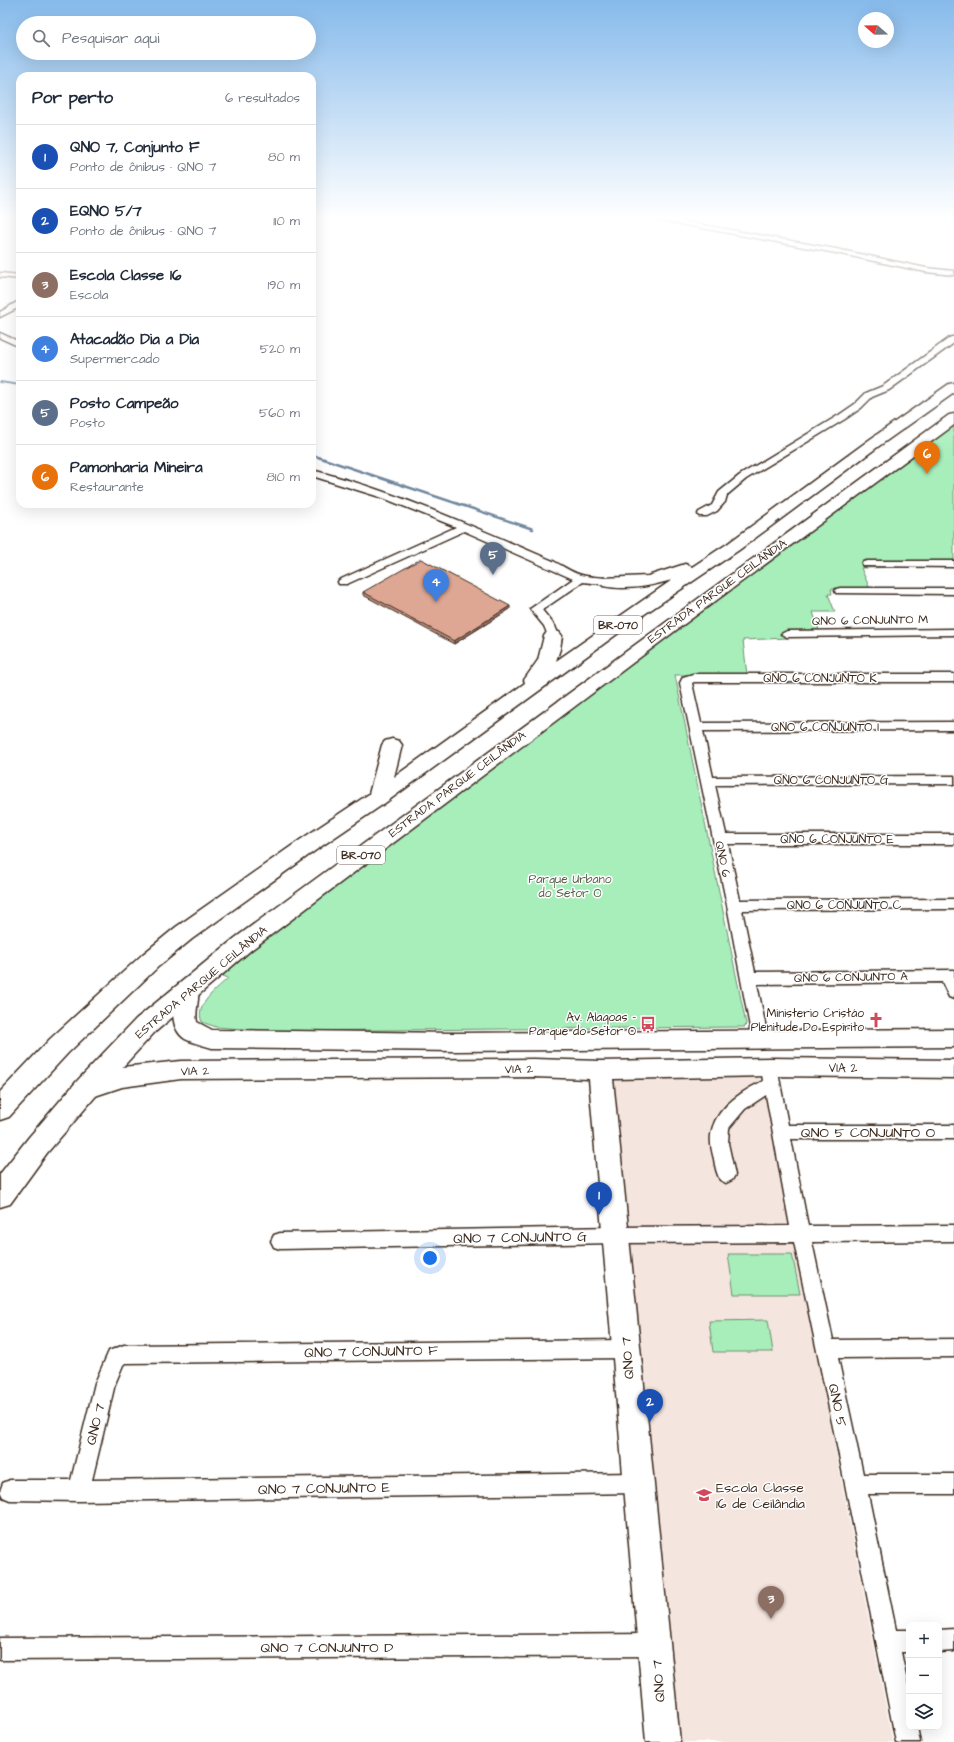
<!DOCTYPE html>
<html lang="pt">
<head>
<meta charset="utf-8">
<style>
	:root { --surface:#fff; --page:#f2f2f3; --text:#1f2937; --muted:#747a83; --line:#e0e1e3; --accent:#db2777 }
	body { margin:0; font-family:"Architects Daughter",sans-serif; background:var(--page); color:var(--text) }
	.controls { position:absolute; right:12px; bottom:12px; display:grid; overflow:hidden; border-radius:8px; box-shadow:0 4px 16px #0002 }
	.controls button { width:36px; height:36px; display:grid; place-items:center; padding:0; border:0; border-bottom:1px solid var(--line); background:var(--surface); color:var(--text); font:20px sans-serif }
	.compass { position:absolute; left:858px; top:12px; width:36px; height:36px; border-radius:50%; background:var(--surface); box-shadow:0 4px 16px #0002; rotate:290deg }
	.you { position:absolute; left:430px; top:1258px; width:14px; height:14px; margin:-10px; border:3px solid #fff; border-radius:50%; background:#1a73e8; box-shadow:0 0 0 6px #1a73e833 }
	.badge { display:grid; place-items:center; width:26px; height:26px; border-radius:50%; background:var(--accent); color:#fff; font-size:13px; font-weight:700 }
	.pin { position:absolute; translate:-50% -33px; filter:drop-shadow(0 1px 2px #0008) }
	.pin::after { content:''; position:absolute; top:21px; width:14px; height:12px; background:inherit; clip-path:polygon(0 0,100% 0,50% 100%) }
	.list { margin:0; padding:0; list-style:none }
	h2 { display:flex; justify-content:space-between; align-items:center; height:52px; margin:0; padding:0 16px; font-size:17px }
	h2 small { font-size:13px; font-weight:400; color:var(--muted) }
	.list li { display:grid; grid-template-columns:26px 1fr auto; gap:12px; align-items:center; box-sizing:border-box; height:64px; padding:0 16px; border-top:1px solid var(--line) }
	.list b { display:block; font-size:15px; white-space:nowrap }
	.list p { margin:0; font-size:13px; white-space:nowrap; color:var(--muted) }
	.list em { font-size:13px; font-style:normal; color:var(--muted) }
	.icon { flex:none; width:22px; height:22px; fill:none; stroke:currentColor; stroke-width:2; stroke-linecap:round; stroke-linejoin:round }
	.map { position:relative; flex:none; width:954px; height:1742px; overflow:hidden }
	.search { position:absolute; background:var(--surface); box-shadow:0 4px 16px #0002; left:16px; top:16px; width:300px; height:44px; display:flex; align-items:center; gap:10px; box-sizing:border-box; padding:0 14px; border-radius:22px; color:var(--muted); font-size:15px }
	.panel { position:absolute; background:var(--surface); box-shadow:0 4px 16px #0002; left:16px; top:72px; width:300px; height:436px; border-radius:12px }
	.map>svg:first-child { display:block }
</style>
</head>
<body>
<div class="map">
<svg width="954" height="1742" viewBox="0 0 954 1742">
	<rect width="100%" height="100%" fill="#fff"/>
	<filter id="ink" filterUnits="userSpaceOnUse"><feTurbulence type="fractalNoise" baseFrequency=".025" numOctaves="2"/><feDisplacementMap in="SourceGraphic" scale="8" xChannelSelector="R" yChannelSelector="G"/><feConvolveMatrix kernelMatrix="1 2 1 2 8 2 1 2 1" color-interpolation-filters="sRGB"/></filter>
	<g filter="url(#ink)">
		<polygon fill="#f5e5df" points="756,1075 763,1082 893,1742 676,1742 609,1085 614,1076"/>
		<g fill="#a7eebb" stroke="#718c6c">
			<path d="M954,426V566L861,568L870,589H831L832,594H828L835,612H813L819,630L786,631L788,638L743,640L747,675H675L746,1024L745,1027L268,1031L216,1027L202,1022C194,1005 217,989 228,978L223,976L233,960L647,651Z"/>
			<polygon points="728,1254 792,1254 800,1294 734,1294"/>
			<polygon points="768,1320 773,1352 713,1352 709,1321"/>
		</g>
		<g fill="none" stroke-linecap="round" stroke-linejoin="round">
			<polyline stroke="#70869b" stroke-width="2" points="0,382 20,385"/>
			<polyline stroke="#70869b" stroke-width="2.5" points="312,455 533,529"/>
			<defs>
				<g id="street">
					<polygon points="653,219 670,219 836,249 926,268 954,271 954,275 926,272 836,253"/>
					<polygon points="0,273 20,275 20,279 0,277"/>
					<polygon points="17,302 20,302 20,307 0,317 0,312"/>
					<polygon points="0,333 20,342 20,347 0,338"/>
					<polygon points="951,337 954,337 954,343 889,390 872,397 861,408 845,419 746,479 727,495 725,502 717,511 707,516 699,516 698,514 699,512 712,505 719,492 740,475 839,415 855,404 866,393 883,386"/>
					<path d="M312,470C395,491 474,527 553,561C563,566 575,575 586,576C593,578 609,576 614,582L609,585L583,582L542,610L555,626L559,636L553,639L549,638L544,626L530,609L573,579L464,531L347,584H339L338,582L339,580L456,527L383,498L312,476Z"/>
					<polygon points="867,561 954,561 954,567 863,566 862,564 863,562"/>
					<polygon points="840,588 954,588 954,594 836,593 835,591 836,589"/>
					<polygon points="954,629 954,635 787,637 781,634 787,631"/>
					<polygon points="693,674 954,674 954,682 694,682 692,683 701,723 954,722 954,730 703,731 713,777 954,776 954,784 715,785 726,834 954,834 954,844 728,844 740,900 954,899 954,909 742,910 755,972 954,970 954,999 949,997 942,982 757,984 768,1038 766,1042 760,1044 754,1042 752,1038 727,905 680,683 683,677"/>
					<path d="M769,1060L775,1062L777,1067L788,1125H954V1139H791L808,1226L954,1225V1241L812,1242L833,1340L954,1339V1357L838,1358L863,1474H954V1494H868L896,1630H909V1652H901L909,1691V1727H917L920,1742H896L845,1484L794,1242L616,1243L280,1249L274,1247L271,1241L274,1235L280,1233L616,1227L790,1226L766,1095L745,1109L729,1128L728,1143L735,1175L732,1180L726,1183L720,1180C717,1174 715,1167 714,1159C712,1152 710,1143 711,1135C714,1109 742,1091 763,1081L761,1067L763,1062Z"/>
					<polygon points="626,1340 633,1342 636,1349 633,1356 626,1358 125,1363 123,1365 115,1384 92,1480 638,1473 645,1476 648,1483 645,1490 638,1493 79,1501 10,1500 3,1497 0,1491 3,1483 10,1480 71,1480 95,1383 109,1351 124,1345"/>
					<polygon points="954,1629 954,1651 939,1652 939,1630"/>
					<polygon points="654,1634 662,1637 665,1645 662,1653 654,1656 0,1660 0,1638"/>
				</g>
				<g id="secondary">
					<path d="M188,982L196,984C202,996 194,1009 197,1022L212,1030L456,1033L954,1029V1047L456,1051L212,1048C203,1045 193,1043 185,1039C168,1028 172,999 180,984Z"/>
					<polygon points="769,1058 954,1060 954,1078 769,1076 613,1079 680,1742 646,1742 589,1079 534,1077 181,1079 122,1087 86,1099 78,1096 74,1089 78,1082 122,1067 181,1061 534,1059 600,1061"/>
				</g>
				<g id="highway">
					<path d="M954,383V393L879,446L739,550L646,613L385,803L316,850L192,939L159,966L68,1053L9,1117L0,1120V1092L50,1039L143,954L176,927L300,840L369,794L382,745L385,741L392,739L399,741L402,745L394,777L525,683L524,680L538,660L544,636L547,632L553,631L559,632L562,636L560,649L556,661L672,580C651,586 626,591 603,586L601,582L603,578L648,576L685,564L692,567L727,544L869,440L949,384Z"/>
					<polygon points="954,414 954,425 687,622 251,950 154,1033 95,1097 47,1153 10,1204 0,1207 0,1174 29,1137 77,1081 136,1019 235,938 949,415"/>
				</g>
			</defs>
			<use href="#street" stroke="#3b2a1e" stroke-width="3"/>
			<use href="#secondary" stroke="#3b2a1e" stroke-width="3"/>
			<use href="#highway" stroke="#3b2a1e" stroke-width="3"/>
			<use href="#street" fill="#fff" fill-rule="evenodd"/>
			<use href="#secondary" fill="#fff" fill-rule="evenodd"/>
			<use href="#highway" fill="#fff" fill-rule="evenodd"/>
		</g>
		<polygon fill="#be907e" stroke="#3b2a1e" points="363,592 510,609 454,644 363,595"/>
		<polygon fill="#9b7567" stroke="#3b2a1e" points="510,606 510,609 454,644 454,641"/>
		<polygon fill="#dda793" stroke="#3b2a1e" points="421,559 510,606 454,641 363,592"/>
	</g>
	<linearGradient id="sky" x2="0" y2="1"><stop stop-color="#86baeb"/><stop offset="0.47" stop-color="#fff"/><stop offset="1" stop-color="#fff" stop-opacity="0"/></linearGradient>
	<rect width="954" height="463" fill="url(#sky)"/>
	<defs>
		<symbol id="church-bare" viewBox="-9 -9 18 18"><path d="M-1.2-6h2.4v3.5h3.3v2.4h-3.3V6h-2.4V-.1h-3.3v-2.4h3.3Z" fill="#d1495b" stroke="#fff" stroke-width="2.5" paint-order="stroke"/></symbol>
		<symbol id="bus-bare" viewBox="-9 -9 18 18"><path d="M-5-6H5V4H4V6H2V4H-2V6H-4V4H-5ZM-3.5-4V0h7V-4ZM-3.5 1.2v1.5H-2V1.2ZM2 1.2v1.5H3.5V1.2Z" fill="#d1495b" stroke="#fff" stroke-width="2.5" paint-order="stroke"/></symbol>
		<symbol id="school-bare" viewBox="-9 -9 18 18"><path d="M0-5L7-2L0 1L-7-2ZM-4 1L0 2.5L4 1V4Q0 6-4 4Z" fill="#d1495b" stroke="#fff" stroke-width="2.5" paint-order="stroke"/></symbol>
	</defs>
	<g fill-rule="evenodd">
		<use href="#church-bare" x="865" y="1009" width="22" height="22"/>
		<use href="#bus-bare" x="637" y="1013" width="22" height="22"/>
		<use href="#school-bare" x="693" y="1484" width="22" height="22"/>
	</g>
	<g text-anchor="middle" stroke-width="3" stroke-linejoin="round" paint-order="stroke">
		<g fill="#fff" stroke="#766a62" stroke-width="1">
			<rect x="594" y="616" width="48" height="18" rx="3"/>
			<rect x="337" y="846" width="48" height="18" rx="3"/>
		</g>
		<g font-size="11" font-weight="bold" fill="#3b2a1e">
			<text x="618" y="629">BR-070</text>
			<text x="361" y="859">BR-070</text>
		</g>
		<g font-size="12" fill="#3b2a1e" stroke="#fff">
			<text transform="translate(717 591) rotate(-36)" y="4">ESTRADA PARQUE CEILÂNDIA</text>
			<text transform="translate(870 620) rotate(-1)" y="4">QNO 6 CONJUNTO M</text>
			<text x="820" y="682">QNO 6 CONJUNTO K</text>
			<text x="825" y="731">QNO 6 CONJUNTO I</text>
			<text x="831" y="784">QNO 6 CONJUNTO G</text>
			<text transform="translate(457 784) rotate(-37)" y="4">ESTRADA PARQUE CEILÂNDIA</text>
			<text x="837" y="843">QNO 6 CONJUNTO E</text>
			<text transform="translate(723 859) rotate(78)" y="4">QNO 6</text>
			<text x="844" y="909">QNO 6 CONJUNTO C</text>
			<text transform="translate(851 977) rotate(-1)" y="4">QNO 6 CONJUNTO A</text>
			<text transform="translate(201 982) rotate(-40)" y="4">ESTRADA PARQUE CEILÂNDIA</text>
			<text x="843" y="1072">VIA 2</text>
			<text transform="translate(519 1069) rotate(-1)" y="4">VIA 2</text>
			<text transform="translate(195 1071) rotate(-1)" y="4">VIA 2</text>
		</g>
		<g font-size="12" fill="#565b45" stroke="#fff">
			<text x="570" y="883">Parque Urbano<tspan x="570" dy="14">do Setor O</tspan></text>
		</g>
		<g font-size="12" fill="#3b2a1e" stroke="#fff" text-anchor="end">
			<text x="864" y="1017">Ministerio Cristáo<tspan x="864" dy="14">Plenitude Do Espirito</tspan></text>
			<text x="636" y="1021">Av. Alagoas -<tspan x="636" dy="14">Parque do Setor O</tspan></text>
		</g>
		<g font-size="14" fill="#3b2a1e" stroke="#fff">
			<text x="868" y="1137">QNO 5 CONJUNTO O</text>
			<text transform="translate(520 1237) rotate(-1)" y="5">QNO 7 CONJUNTO G</text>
			<text transform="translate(371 1351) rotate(-1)" y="5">QNO 7 CONJUNTO F</text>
			<text transform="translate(627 1358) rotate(-95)" y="5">QNO 7</text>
			<text transform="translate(838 1405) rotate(78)" y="5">QNO 5</text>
			<text transform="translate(95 1424) rotate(-77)" y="5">QNO 7</text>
			<text transform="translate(324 1488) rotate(-1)" y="5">QNO 7 CONJUNTO E</text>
			<text x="327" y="1652">QNO 7 CONJUNTO D</text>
			<text transform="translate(658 1681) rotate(-95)" y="5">QNO 7</text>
		</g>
		<g font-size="14" fill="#3b2a1e" stroke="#fff" text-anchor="start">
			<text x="716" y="1492">Escola Classe<tspan x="716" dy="16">16 de Ceilândia</tspan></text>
		</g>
	</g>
</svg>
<div class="controls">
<button>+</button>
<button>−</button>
<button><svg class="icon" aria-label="layers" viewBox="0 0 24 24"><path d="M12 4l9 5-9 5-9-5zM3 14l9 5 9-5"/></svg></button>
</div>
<svg class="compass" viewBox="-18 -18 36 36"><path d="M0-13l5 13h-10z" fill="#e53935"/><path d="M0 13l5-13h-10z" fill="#747a83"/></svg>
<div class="you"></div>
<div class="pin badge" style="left:599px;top:1215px;background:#1a4fb4">1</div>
<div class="pin badge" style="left:650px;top:1422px;background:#1a4fb4">2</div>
<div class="pin badge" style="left:771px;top:1619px;background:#8d6e63">3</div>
<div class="pin badge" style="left:436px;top:602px;background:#3f7fe0">4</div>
<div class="pin badge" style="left:493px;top:575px;background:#5c6f8a">5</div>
<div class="pin badge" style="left:927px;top:474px;background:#e8710a">6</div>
<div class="search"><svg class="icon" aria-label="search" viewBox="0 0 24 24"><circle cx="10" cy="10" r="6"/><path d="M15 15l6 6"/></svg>Pesquisar aqui</div>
<section class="panel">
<h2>Por perto<small>6 resultados</small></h2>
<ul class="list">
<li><span class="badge" style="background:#1a4fb4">1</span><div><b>QNO 7, Conjunto F</b><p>Ponto de ônibus · QNO 7</p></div><em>80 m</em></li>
<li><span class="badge" style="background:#1a4fb4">2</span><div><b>EQNO 5/7</b><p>Ponto de ônibus · QNO 7</p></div><em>110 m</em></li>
<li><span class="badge" style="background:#8d6e63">3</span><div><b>Escola Classe 16</b><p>Escola</p></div><em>190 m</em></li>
<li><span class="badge" style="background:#3f7fe0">4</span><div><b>Atacadão Dia a Dia</b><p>Supermercado</p></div><em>520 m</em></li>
<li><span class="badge" style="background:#5c6f8a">5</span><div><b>Posto Campeão</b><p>Posto</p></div><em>560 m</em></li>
<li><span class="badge" style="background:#e8710a">6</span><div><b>Pamonharia Mineira</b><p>Restaurante</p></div><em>810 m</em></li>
</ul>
</section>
</div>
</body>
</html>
